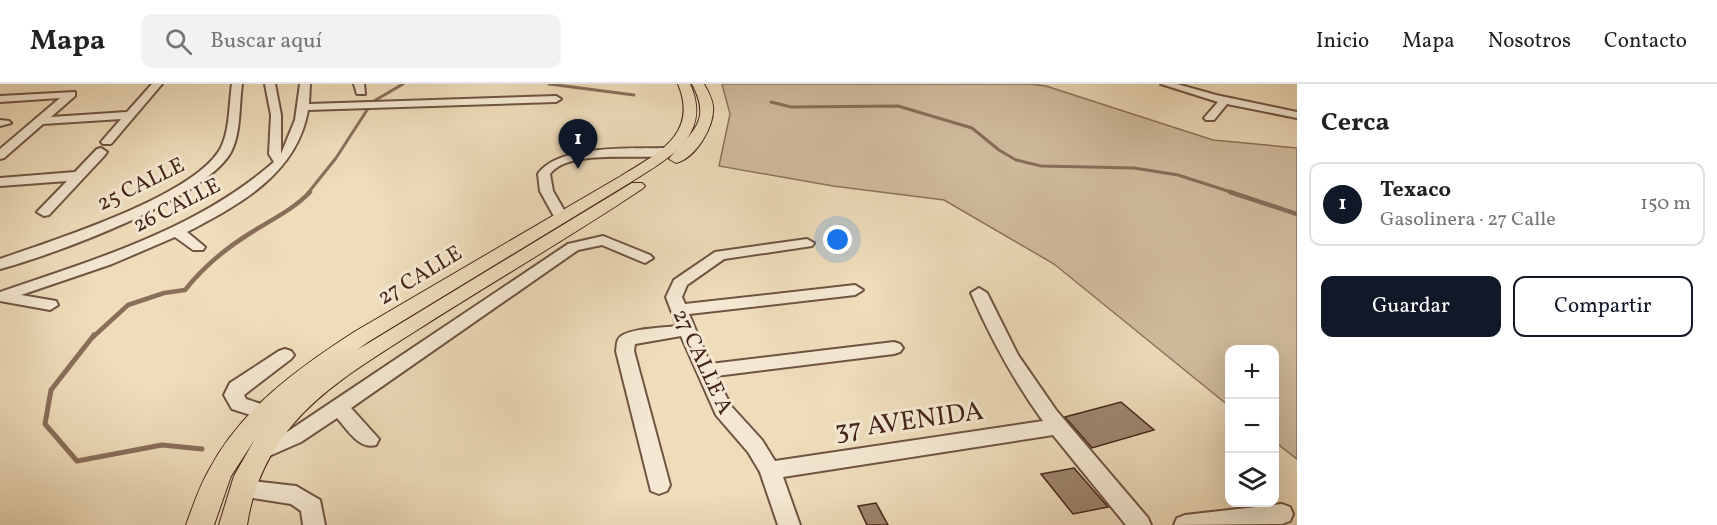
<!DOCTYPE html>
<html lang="es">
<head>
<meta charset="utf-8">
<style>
	:root { --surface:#fff; --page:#f2f2f2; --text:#222; --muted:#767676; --line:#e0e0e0; --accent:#111827 }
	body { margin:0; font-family:Vollkorn,serif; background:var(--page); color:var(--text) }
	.controls { position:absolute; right:18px; bottom:18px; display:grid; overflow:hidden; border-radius:12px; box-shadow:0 6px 24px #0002 }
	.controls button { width:54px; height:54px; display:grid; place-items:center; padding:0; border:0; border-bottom:2px solid var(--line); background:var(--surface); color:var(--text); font:30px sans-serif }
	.you { position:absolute; left:838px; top:156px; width:21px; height:21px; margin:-15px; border:4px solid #fff; border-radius:50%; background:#1a73e8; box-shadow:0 0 0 9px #1a73e833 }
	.badge { display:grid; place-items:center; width:39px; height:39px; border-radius:50%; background:var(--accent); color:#fff; font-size:20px; font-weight:700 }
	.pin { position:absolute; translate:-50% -50px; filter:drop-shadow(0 2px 3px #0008) }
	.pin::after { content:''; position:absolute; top:32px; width:21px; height:18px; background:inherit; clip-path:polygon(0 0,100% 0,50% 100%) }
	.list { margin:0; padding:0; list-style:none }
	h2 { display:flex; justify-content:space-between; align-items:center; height:78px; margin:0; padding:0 24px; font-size:26px }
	h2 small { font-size:20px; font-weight:400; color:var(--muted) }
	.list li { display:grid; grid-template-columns:39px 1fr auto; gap:18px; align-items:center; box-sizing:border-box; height:84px; margin:0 12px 12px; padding:0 12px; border:2px solid var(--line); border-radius:12px }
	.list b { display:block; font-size:22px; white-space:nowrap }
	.list p { margin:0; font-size:20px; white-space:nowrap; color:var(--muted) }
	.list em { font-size:20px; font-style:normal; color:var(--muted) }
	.actions { display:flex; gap:12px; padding:18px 24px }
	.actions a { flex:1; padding:14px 0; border:2px solid var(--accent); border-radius:12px; text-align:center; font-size:21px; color:var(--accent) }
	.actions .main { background:var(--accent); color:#fff }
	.icon { flex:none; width:33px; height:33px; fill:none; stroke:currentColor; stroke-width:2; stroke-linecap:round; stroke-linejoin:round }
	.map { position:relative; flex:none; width:1297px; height:441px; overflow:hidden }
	header { display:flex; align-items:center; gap:36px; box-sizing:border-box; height:84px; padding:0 30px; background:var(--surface); border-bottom:2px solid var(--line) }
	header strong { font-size:28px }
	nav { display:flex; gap:33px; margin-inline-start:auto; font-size:21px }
	.search { width:420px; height:54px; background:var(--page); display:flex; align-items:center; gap:15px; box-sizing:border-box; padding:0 21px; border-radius:12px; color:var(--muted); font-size:22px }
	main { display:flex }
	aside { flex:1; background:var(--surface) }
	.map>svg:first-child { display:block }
</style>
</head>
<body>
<header>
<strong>Mapa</strong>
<div class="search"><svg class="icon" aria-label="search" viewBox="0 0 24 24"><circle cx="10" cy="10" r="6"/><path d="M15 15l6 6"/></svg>Buscar aquí</div>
<nav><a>Inicio</a><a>Mapa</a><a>Nosotros</a><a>Contacto</a></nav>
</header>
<main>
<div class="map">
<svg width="1297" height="441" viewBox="0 0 1297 441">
	<rect width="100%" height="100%" fill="#eedcba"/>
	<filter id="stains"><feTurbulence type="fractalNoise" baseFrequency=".00333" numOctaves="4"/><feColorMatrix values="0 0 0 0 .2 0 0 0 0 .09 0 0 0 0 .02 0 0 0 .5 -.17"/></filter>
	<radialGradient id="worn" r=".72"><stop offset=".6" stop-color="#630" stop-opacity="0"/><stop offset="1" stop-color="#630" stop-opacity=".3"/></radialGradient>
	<polygon fill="#d1bd9f" stroke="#8c725c" stroke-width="1.5" points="722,0 1030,0 1046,2 1213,56 1297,64 1297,375 1275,358 1274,266 1230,266 1229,322 1054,180 944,116 833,102 719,82 730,30"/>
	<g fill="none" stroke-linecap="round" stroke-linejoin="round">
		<g stroke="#896e5a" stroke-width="3">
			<polyline points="549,0 634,11"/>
			<polyline points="374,17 403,0"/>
			<polyline points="771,18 791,23 898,22 972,44 999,66 1016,76 1041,82 1134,84 1178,91 1234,109"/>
			<polyline points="308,109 336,74 369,23"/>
		</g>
		<g stroke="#896e5a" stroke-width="4.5">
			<polyline points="1230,108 1297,130"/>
			<path d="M93,253L128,221L164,209L185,206C204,182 226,164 252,148C271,136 294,125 310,108"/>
		</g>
		<polyline stroke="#896e5a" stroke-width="5" points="94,251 51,306 45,340 77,377 162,361 202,365"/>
	</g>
	<g fill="#9d856d" stroke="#46261a" stroke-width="1.5">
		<polygon points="1121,318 1154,346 1092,364 1065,333"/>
		<polygon points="1074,384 1108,423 1073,430 1041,390"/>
		<polygon points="876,419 888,441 867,441 858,422"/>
	</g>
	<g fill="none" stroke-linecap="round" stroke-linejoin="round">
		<defs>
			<g id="minor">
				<polygon points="152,0 162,0 111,60 103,60 101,58 121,35 43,40 4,74 0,75 0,65 60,14 0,18 0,12 75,8 75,12 51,33 127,28"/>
				<path d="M232,0H242C239,21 241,49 231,68C205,115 53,171 0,185V175C54,156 189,114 219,67C230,50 229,20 232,0Z"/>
				<path d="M265,0H275L281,31V70L295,36L300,0H310L309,20L556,12L561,15L556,18L308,26C297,90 240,120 187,148L205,163L203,166H193L175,153L112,180L21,211L56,217L58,221L50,226L0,217V208C96,175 196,146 274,78L269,70L271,31Z"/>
				<polygon points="354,0 364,0 365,10 357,10"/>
				<polygon points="1161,0 1177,0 1216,11 1297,28 1297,34 1227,20 1214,36 1206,36 1204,34 1218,18"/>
				<polygon points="0,36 9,37 11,39 0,42"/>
				<polygon points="101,64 107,68 105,71 49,131 44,132 37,128 67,97 0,102 0,94 75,88 97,65"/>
				<path d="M665,64L671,68L669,71C640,77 569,64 550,90L553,107L568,133L566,136H556L540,107L538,90C559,60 631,65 665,64Z"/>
				<path d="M603,152L650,171L653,174L645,179L640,177L602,161L578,166L351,324L379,355L376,361C359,366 347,345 337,334L301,358L260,376L253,374L250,368L253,362L287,348L568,160Z"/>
				<path d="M807,155L814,159L812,162L724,175L687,201L682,213L685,220L855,201L863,206L855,211L689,230L710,280L894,258L900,260L903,264L900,268L894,270L716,292L731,322L762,356L775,377L1043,337C1014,297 991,255 971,209L979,204L987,209L1018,271L1056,326L1148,434L1151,441H1126L1053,351L783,393L800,441H778L760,388L748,368L716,331L681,252L635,260L634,267L670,401L667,407L659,410L651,407L616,267C617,263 616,256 620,253C630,244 664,244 677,242L666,213L674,196L715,168Z"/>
				<polygon points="285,265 291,267 294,271 291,275 244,311 246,315 270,323 273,328 270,333 263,335 232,325 224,311 230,299 279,267"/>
				<polygon points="242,396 296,402 320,416 325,441 303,441 301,427 291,420 234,411 231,405 234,399"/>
				<polygon points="1282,420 1290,423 1293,430 1290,437 1282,440 1174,441 1177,434 1185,431"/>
			</g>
			<g id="major">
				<path d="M678,0H690C713,51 669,74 631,98L368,258L357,266L632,99H642L645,102L642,105C567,155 489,200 414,248C372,275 327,301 294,339C268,369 253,402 247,441H219L234,392L255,355L231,392L214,441H186C193,422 199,403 209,386C241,325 297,285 354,248L621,92C658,69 699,50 678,0Z"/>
				<path d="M692,0H704C708,7 712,14 713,22C715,42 696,74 676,79L669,75C690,48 713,39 692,0Z"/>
			</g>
		</defs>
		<use href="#minor" stroke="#705442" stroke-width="4"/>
		<use href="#major" stroke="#46261a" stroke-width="2"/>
		<use href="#minor" fill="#f4e8d2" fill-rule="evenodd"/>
		<use href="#major" fill="#eedcba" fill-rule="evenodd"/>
	</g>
	<g text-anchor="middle" stroke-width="6" stroke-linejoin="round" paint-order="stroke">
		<g font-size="22" fill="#46261a" stroke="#f4e8d2">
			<text transform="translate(140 99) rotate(-26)" y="8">25 CALLE</text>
			<text transform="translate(176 120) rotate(-27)" y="8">26 CALLE</text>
			<text transform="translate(419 190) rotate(-31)" y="8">27 CALLE</text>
			<text transform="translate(704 277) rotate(65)" y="8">27 CALLE A</text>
		</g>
		<g font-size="27" fill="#46261a" stroke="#f4e8d2">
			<text transform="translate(909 336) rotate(-8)" y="9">37 AVENIDA</text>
		</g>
	</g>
	<rect width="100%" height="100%" filter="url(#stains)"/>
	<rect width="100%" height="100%" fill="url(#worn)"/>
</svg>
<div class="controls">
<button>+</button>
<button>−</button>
<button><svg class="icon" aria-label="layers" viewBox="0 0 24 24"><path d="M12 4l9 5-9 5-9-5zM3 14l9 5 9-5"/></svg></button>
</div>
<div class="you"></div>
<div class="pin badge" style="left:578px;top:85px">1</div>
</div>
<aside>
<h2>Cerca<small></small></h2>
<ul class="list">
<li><span class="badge">1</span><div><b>Texaco</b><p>Gasolinera · 27 Calle</p></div><em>150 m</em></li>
</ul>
<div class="actions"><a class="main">Guardar</a><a>Compartir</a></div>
</aside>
</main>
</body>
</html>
